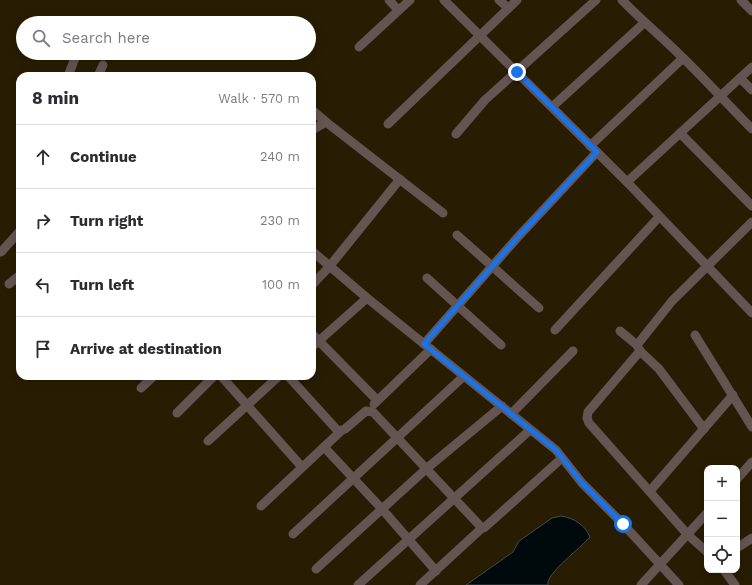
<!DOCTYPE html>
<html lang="en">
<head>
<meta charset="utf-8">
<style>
	:root { --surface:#fff; --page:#f2f2f3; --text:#2b2b33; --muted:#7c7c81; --line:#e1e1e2 }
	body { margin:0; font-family:"Work Sans",sans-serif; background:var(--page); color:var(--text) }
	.controls { position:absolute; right:12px; bottom:12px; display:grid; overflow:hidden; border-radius:8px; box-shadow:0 2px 10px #0003 }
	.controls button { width:36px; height:36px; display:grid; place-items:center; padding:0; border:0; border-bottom:1px solid var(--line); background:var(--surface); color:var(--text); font:20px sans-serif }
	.stop { position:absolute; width:12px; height:12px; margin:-9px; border:3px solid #1a73e8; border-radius:50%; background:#fff }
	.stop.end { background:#1a73e8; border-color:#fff; box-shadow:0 1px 4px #0008 }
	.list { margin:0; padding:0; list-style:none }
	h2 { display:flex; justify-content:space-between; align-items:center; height:52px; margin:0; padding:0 16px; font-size:17px }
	h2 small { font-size:13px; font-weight:400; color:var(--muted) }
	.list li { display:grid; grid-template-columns:26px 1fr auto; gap:12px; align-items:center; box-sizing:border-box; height:64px; padding:0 16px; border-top:1px solid var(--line) }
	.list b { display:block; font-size:15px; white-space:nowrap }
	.list em { font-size:13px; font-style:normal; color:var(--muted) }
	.icon { flex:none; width:22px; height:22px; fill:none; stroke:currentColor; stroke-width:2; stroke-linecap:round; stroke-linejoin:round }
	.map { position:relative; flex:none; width:752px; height:585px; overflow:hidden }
	.search { position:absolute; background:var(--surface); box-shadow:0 2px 10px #0003; left:16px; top:16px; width:300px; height:44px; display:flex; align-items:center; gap:10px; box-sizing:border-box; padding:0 14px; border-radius:22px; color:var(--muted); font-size:15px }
	.panel { position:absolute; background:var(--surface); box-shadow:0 2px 10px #0003; left:16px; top:72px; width:300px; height:308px; border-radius:12px }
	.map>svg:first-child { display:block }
</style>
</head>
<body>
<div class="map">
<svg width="752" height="585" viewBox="0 0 752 585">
	<rect width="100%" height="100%" fill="#281d03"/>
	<path fill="#00090c" stroke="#464a47" d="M561,516C574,518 585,525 590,537C582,547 545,574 548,585H466L513,552L519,541L552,518Z"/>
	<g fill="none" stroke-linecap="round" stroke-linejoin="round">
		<g stroke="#645552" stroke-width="9">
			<polyline points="389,0 398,10"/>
			<polyline points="444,0 627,182 752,313"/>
			<polyline points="499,0 508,8"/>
			<path d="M622,0C641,20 662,37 682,57C706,80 728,105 752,129"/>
			<polyline points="741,0 752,11"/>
			<polyline points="359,47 410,0"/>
			<polyline points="68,76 77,53"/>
			<polyline points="98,76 103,65"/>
			<polyline points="740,78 752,90"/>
			<polyline points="552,107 644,23"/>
			<polyline points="312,110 326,122"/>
			<polyline points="388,124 517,0"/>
			<polyline points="312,130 326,122 443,213"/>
			<polyline points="680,133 752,206"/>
			<polyline points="456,134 485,100 596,0"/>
			<polyline points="590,146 683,58"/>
			<polyline points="627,182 752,67"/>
			<polyline points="457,235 539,308"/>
			<polyline points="312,251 367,298 556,450 582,483 623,524 679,585"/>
			<polyline points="1,252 20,231"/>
			<polyline points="427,278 501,345"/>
			<polyline points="9,284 20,275"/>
			<polyline points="312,285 329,267 400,179"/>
			<polyline points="555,330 659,217"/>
			<polyline points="620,331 637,345"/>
			<polyline points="312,334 377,400"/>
			<polyline points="695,335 752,427"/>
			<polyline points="424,344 517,238 597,152"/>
			<polyline points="312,347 367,298"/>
			<polyline points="640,351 588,412 587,418 589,423 688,535 707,552"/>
			<polyline points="221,376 302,467"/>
			<polyline points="288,376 338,431 345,429 366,411 373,412 482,528 484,528 562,458"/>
			<polyline points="141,388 154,376"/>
			<polyline points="374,404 431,349"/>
			<polyline points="177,413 214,376"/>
			<polyline points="511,414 573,351"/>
			<polyline points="704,429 659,369 640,351 637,345 672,301 752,222"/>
			<polyline points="208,441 279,376"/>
			<polyline points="324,447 382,509 436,571"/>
			<polyline points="737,479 752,462"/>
			<polyline points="650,491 733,395"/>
			<polyline points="261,506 341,431"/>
			<polyline points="293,534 464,376"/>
			<polyline points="737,548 752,538"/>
			<polyline points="316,569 426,469 502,406"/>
			<polyline points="724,570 735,585"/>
			<polyline points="358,585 530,430"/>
			<polyline points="420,585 482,528"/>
			<polyline points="641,585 707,513"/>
		</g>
	</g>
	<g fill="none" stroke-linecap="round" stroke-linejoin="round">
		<polyline stroke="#1a73e8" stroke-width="5" points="517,72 597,152 517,238 424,344 556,450 582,483 623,524"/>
	</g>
</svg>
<div class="controls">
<button>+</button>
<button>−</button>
<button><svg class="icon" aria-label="locate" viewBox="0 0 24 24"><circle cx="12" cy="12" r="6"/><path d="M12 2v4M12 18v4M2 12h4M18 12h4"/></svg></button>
</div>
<div class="stop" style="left:623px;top:524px"></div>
<div class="stop end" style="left:517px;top:72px"></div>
<div class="search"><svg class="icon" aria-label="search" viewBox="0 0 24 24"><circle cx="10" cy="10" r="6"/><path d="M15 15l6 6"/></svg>Search here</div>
<section class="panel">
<h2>8 min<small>Walk · 570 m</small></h2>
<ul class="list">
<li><svg class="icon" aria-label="ahead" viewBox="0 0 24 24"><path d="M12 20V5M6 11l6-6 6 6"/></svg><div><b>Continue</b></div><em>240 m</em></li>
<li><svg class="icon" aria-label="right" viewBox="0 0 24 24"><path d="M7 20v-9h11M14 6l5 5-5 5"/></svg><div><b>Turn right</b></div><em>230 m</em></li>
<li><svg class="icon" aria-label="left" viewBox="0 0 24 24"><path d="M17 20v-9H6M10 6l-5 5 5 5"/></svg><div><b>Turn left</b></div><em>100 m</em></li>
<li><svg class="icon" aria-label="arrive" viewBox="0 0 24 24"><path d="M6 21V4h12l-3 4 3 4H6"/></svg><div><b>Arrive at destination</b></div></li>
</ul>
</section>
</div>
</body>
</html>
